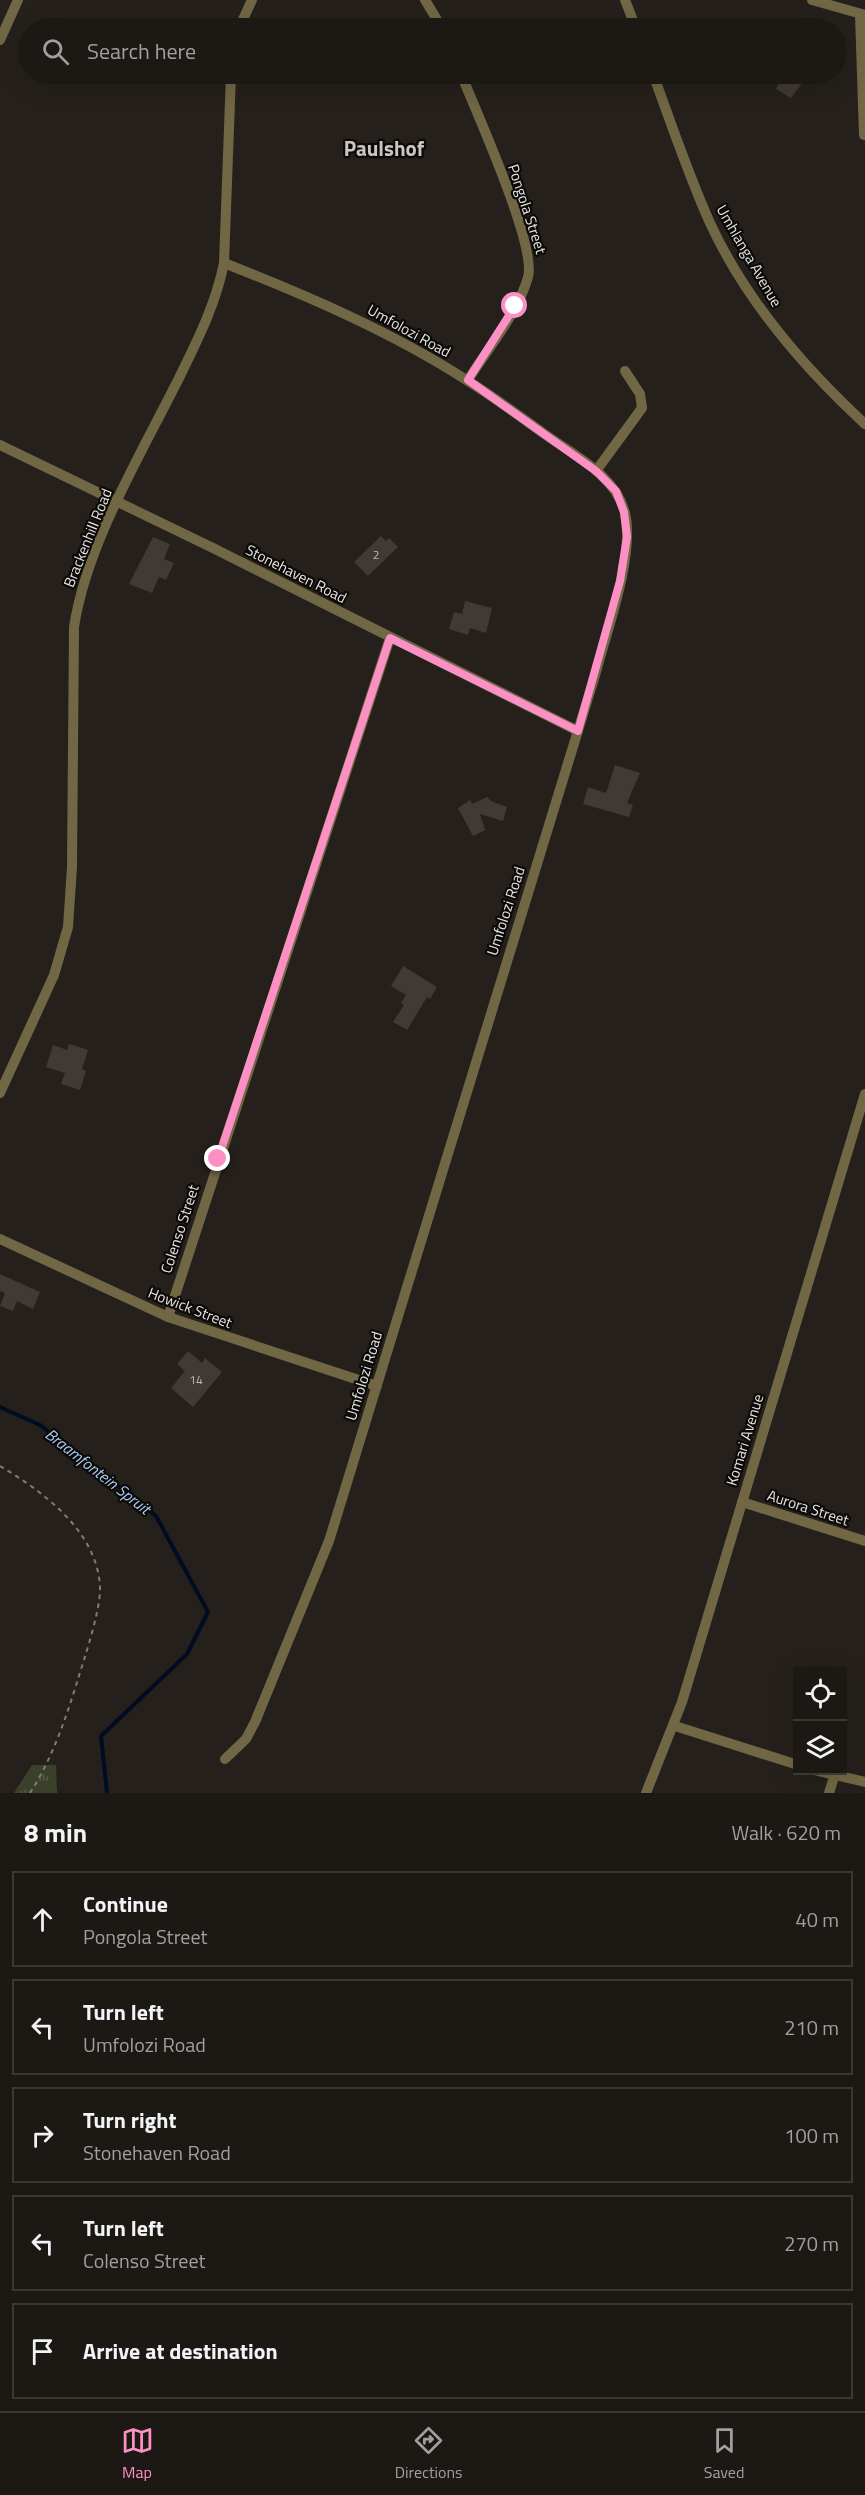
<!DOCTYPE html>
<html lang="en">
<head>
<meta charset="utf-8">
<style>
	:root { --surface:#1c1814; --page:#292522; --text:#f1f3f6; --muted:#a0a0a0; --line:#3a3734; --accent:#fc8fc3 }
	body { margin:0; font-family:"Titillium Web",sans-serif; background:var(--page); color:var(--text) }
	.controls { position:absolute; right:18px; bottom:18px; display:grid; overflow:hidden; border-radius:0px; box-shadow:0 6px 24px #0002 }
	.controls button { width:54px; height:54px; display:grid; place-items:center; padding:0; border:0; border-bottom:2px solid var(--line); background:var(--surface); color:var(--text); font:30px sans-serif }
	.stop { position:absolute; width:18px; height:18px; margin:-14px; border:4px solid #fc8fc3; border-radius:50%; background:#fff }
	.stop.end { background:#fc8fc3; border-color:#fff; box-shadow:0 2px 6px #0008 }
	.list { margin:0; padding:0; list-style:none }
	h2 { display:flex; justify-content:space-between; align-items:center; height:78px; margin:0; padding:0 24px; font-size:26px }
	h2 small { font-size:20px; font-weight:400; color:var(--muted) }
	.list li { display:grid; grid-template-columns:39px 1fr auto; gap:18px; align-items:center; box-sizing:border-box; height:96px; margin:0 12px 12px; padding:0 12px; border:2px solid var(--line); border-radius:0px }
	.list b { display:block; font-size:22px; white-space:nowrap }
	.list p { margin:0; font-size:20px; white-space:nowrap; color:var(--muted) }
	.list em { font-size:20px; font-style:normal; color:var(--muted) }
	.icon { flex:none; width:33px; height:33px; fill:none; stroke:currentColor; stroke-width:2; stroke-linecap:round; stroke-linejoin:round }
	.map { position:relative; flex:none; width:865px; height:1793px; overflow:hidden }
	.search { position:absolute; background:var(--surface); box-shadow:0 6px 24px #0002; left:18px; right:18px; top:18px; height:66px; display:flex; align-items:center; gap:15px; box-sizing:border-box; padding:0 21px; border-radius:33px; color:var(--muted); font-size:22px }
	.sheet { height:618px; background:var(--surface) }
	nav { display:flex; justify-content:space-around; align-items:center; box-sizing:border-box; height:84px; border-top:2px solid var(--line); background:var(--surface); font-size:16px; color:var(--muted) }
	nav a { display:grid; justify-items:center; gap:3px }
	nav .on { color:var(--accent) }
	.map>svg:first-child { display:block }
</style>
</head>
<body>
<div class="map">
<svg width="865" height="1793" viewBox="0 0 865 1793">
	<defs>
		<pattern id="park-tufts" width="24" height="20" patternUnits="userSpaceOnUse" patternTransform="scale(1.5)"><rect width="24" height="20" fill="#3a4029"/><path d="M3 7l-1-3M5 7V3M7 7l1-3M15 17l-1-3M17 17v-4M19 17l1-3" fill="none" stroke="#565b48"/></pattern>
	</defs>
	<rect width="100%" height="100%" fill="#25201b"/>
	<polygon fill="url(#park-tufts)" points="32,1765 56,1765 57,1793 14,1793"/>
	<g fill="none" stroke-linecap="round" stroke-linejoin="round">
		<polyline stroke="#000c21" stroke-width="4" points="0,1407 40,1425 156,1516 208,1612 187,1654 101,1736 107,1793"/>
	</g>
	<g fill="#413936">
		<polygon points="783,74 809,74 791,98 776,89"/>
		<polygon points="381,536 386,541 389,538 398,547 368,576 354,562"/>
		<polygon points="153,537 170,544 164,559 174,563 166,580 159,577 152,593 129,584"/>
		<polygon points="465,601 492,608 486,633 470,628 468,635 449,629 454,612 462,614"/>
		<polygon points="615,765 640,773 627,803 633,805 629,817 583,804 588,787 606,793"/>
		<polygon points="487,797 491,801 507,807 503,821 480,814 485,830 473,836 458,808 470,800 472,804"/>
		<polygon points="403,966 437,987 430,999 427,997 407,1030 393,1022 404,1005 401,1003 406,995 391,986"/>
		<polygon points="69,1044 88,1050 82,1069 86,1071 80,1090 61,1084 65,1073 46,1067 53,1045 67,1050"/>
		<polygon points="0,1274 40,1292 33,1309 17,1301 13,1311 0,1306 5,1293 0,1291"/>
		<polygon points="188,1351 202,1363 205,1358 222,1372 193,1407 171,1388 185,1371 177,1364"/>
	</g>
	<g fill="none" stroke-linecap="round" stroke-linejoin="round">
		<path stroke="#7f7b76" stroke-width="2" stroke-dasharray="4.5 4.5" stroke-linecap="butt" d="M0,1466C44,1492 99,1533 100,1589C100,1612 85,1656 78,1679C66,1718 52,1759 30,1793"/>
		<g stroke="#716745" stroke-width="10">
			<polyline points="425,0 442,28"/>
			<polyline points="625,0 636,28"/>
			<polyline points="812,0 865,15"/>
			<polyline points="860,15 864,135"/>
			<polyline points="239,28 252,0"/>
			<polyline points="0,40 18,0"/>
			<path d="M461,74C476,111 537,246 528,277C519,311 487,350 468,380"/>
			<path d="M653,74C671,123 688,174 710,223C746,301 802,366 865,424"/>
			<path d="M224,263C308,296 392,332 468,381C494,397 518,415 543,433C572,454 616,475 625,513C635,555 607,630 596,672L329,1541L255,1722L246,1739L225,1759"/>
			<polyline points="0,445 213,548 578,731"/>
			<polyline points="596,471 642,408 640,394 625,371"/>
			<path d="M0,1093L54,975L68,927L72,867L74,627C87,542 143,451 181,374C199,337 216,303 224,263L231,74"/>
			<polyline points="0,1239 168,1317 377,1386"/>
			<polyline points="168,1317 390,638"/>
			<polyline points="742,1502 865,1541"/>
			<polyline points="675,1726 798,1765"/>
			<polyline points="814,1770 865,1782"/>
			<polyline points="646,1793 682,1702 865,1094"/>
			<polyline points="829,1793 834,1777"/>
		</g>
	</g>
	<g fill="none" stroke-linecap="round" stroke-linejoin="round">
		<polyline stroke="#fc8fc3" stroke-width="8" points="218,1159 390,638 578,731 620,581 627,537 624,512 616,491 596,471 468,380 515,306"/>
	</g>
	<g text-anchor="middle" stroke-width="4.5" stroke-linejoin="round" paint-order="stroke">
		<g font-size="12" fill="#bebab6">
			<text x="376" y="559">2</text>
			<text x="196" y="1384">14</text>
		</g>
		<g font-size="15" fill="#e8e5e1" stroke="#0c0a08">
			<text transform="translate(527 209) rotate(72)" y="5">Pongola Street</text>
			<text transform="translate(749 256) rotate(60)" y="5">Umhlanga Avenue</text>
			<text transform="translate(409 331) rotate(29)" y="5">Umfolozi Road</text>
			<text transform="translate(88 538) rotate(-68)" y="5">Brackenhill Road</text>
			<text transform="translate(296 574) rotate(27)" y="5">Stonehaven Road</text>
			<text transform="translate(506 911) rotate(-72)" y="5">Umfolozi Road</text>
			<text transform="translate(180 1229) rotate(-72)" y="5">Colenso Street</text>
			<text transform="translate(190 1308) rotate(21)" y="5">Howick Street</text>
			<text transform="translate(364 1376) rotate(-73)" y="5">Umfolozi Road</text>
			<text transform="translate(745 1440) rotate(-73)" y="5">Komari Avenue</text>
			<text transform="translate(808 1508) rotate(18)" y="5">Aurora Street</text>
		</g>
		<g font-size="16" font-style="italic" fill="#abcef5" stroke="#0c0a08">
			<text transform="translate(98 1471) rotate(38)" y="6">Braamfontein Spruit</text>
		</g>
		<g font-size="21" font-weight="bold" fill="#cdc6c0" stroke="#0c0a08">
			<text x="384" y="156">Paulshof</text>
		</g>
	</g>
</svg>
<div class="controls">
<button><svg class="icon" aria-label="locate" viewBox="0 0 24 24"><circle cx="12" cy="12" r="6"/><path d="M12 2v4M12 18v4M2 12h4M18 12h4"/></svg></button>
<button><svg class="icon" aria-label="layers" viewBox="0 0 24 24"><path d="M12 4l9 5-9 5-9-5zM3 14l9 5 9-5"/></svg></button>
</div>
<div class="stop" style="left:515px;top:306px"></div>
<div class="stop end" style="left:218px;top:1159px"></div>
<div class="search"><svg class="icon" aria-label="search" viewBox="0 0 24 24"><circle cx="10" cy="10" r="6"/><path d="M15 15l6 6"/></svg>Search here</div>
</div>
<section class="sheet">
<h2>8 min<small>Walk · 620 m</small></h2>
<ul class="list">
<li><svg class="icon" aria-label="ahead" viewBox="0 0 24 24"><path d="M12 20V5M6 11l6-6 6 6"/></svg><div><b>Continue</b><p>Pongola Street</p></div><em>40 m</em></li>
<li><svg class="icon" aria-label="left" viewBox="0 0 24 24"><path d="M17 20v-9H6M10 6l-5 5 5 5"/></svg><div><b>Turn left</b><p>Umfolozi Road</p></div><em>210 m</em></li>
<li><svg class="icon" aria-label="right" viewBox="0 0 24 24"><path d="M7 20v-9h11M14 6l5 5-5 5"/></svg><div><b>Turn right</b><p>Stonehaven Road</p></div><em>100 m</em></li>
<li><svg class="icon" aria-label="left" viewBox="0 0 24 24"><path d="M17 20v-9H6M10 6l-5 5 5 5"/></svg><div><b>Turn left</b><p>Colenso Street</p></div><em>270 m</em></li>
<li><svg class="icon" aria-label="arrive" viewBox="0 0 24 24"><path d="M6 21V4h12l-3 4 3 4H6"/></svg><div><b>Arrive at destination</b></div></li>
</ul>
</section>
<nav>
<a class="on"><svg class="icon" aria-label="map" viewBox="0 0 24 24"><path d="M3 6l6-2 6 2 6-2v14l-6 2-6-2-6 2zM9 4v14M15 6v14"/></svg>Map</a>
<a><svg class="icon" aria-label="directions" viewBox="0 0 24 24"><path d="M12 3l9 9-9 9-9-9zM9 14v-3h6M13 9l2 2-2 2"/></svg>Directions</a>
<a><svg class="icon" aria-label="saved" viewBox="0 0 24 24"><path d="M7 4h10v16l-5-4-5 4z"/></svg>Saved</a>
</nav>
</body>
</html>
